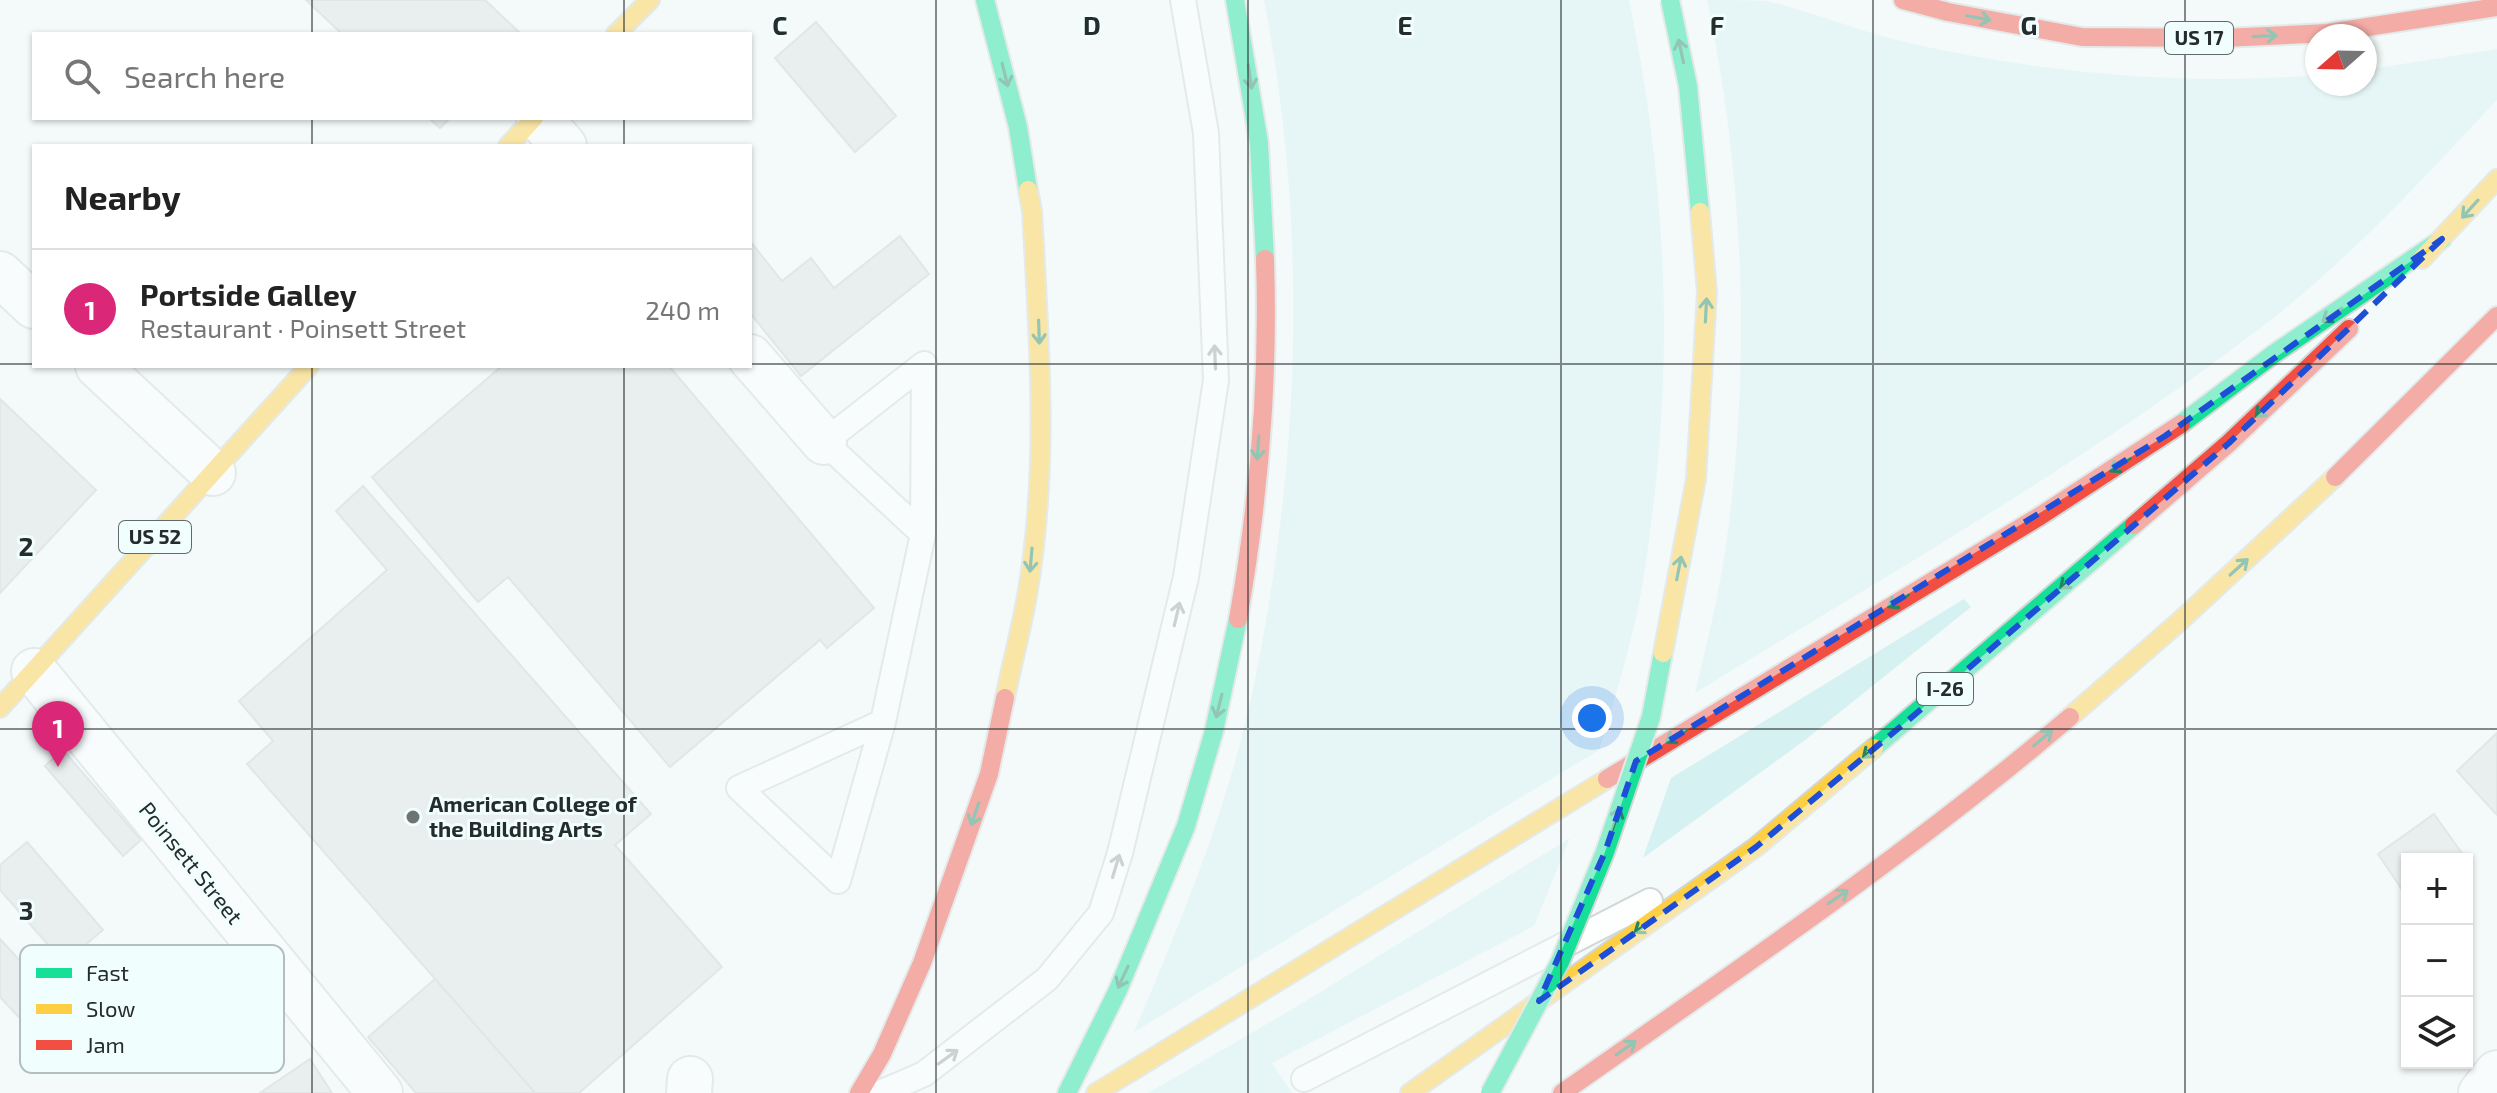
<!DOCTYPE html>
<html lang="en">
<head>
<meta charset="utf-8">
<style>
	:root { --surface:#fff; --page:#f2f2f2; --text:#222; --muted:#767676; --line:#e0e0e0; --accent:#db2777 }
	body { margin:0; font-family:"Exo 2",sans-serif; background:var(--page); color:var(--text) }
	.controls { position:absolute; right:24px; bottom:24px; display:grid; overflow:hidden; border-radius:0px; box-shadow:0 2px 6px #0004 }
	.controls button { width:72px; height:72px; display:grid; place-items:center; padding:0; border:0; border-bottom:2px solid var(--line); background:var(--surface); color:var(--text); font:40px sans-serif }
	.compass { position:absolute; left:2305px; top:24px; width:72px; height:72px; border-radius:50%; background:var(--surface); box-shadow:0 2px 6px #0004; rotate:250deg }
	.you { position:absolute; left:1592px; top:718px; width:28px; height:28px; margin:-20px; border:6px solid #fff; border-radius:50%; background:#1a73e8; box-shadow:0 0 0 12px #1a73e833 }
	.badge { display:grid; place-items:center; width:52px; height:52px; border-radius:50%; background:var(--accent); color:#fff; font-size:26px; font-weight:700 }
	.pin { position:absolute; translate:-50% -66px; filter:drop-shadow(0 2px 4px #0008) }
	.pin::after { content:''; position:absolute; top:42px; width:28px; height:24px; background:inherit; clip-path:polygon(0 0,100% 0,50% 100%) }
	.list { margin:0; padding:0; list-style:none }
	h2 { display:flex; justify-content:space-between; align-items:center; height:104px; margin:0; padding:0 32px; font-size:34px }
	h2 small { font-size:26px; font-weight:400; color:var(--muted) }
	.list li { display:grid; grid-template-columns:52px 1fr auto; gap:24px; align-items:center; box-sizing:border-box; height:120px; padding:0 32px; border-top:2px solid var(--line) }
	.list b { display:block; font-size:30px; white-space:nowrap }
	.list p { margin:0; font-size:26px; white-space:nowrap; color:var(--muted) }
	.list em { font-size:26px; font-style:normal; color:var(--muted) }
	.icon { flex:none; width:44px; height:44px; fill:none; stroke:currentColor; stroke-width:2; stroke-linecap:round; stroke-linejoin:round }
	.map { position:relative; flex:none; width:2497px; height:1093px; overflow:hidden }
	.search { position:absolute; background:var(--surface); box-shadow:0 2px 6px #0004; left:32px; top:32px; width:720px; height:88px; display:flex; align-items:center; gap:20px; box-sizing:border-box; padding:0 28px; border-radius:0px; color:var(--muted); font-size:30px }
	.panel { position:absolute; background:var(--surface); box-shadow:0 2px 6px #0004; left:32px; top:144px; width:720px; height:224px; border-radius:0px }
	.map>svg:first-child { display:block }
</style>
</head>
<body>
<div class="map">
<svg width="2497" height="1093" viewBox="0 0 2497 1093">
	<rect width="100%" height="100%" fill="#f4fafa"/>
	<g fill="#d5f1f1">
		<path d="M1264,0H1629C1664,168 1674,337 1653,508C1648,546 1644,584 1635,622C1625,665 1612,708 1599,750L1134,1032C1167,954 1200,876 1225,795C1248,724 1262,650 1273,577C1302,385 1301,191 1264,0Z"/>
		<path d="M1707,0C1726,0 1749,0 1767,1C1816,13 1863,33 1913,44C2044,73 2183,86 2317,75V84H2365V70L2497,49V100C2423,179 2349,260 2263,326C2084,464 1887,575 1695,693C1707,642 1720,591 1727,538C1751,359 1744,177 1707,0Z"/>
		<polygon points="1964,599 1971,607 1805,740 1643,858 1671,778"/>
		<polygon points="1570,838 1534,926 1272,1063 1292,1093 1148,1093 1291,1010"/>
	</g>
	<g fill="#dce0e0" stroke="#c9cece" stroke-width="2">
		<polygon points="306,0 485,0 521,34 342,34"/>
		<polygon points="816,22 896,116 855,152 775,58"/>
		<polygon points="429,118 450,118 440,128"/>
		<polygon points="900,236 929,274 801,376 750,313 750,241 782,281 811,258 834,288"/>
		<polygon points="502,366 669,366 874,608 827,648 820,640 670,767 508,577 478,602 372,477"/>
		<polygon points="0,399 96,490 0,593"/>
		<polygon points="363,486 651,814 615,845 722,967 579,1093 535,1093 247,764 273,741 239,701 387,570 336,511"/>
		<polygon points="2497,733 2497,815 2457,771"/>
		<polygon points="63,750 141,840 123,856 45,766"/>
		<polygon points="2434,814 2466,859 2407,859 2407,897 2378,854"/>
		<polygon points="27,842 103,930 64,963 0,890 0,865"/>
		<polygon points="0,939 87,1034 59,1060 0,997"/>
		<polygon points="435,979 535,1093 416,1093 368,1037"/>
		<polygon points="310,1059 332,1093 260,1093"/>
	</g>
	<g fill="none" stroke-linecap="round" stroke-linejoin="round">
		<defs>
			<g id="lane">
				<polyline points="883,722 739,788 838,881 883,722 923,534 824,442 924,364 923,534"/>
				<polyline points="1304,1079 1650,901"/>
				<polyline points="880,1093 924,1074 1047,979 1101,913 1120,853 1186,577 1216,380 1206,133 1183,0"/>
			</g>
			<g id="street">
				<polyline points="539,118 564,146"/>
				<polyline points="0,274 34,306"/>
				<polyline points="750,357 824,442"/>
				<polyline points="98,366 213,473"/>
				<polyline points="34,671 380,1093"/>
				<polyline points="689,1093 690,1079"/>
				<polyline points="2481,1093 2497,1073"/>
			</g>
			<g id="fast">
				<polyline points="985,0 1018,127 1028,190"/>
				<polyline points="1235,0 1259,143 1265,259"/>
				<polyline points="2181,424 2275,353 2442,239"/>
				<polyline points="1874,748 2134,525"/>
				<polyline points="1067,1093 1118,990 1186,826 1214,731 1238,619"/>
			</g>
			<g id="slow">
				<polyline points="616,34 650,0"/>
				<polyline points="508,146 534,118"/>
				<polyline points="2422,259 2497,179"/>
				<path d="M1005,698C1012,663 1022,627 1028,590C1049,465 1039,337 1032,211L1028,190"/>
				<polyline points="0,708 309,366"/>
				<polyline points="2070,717 2180,621 2335,477"/>
				<polyline points="1096,1093 1607,779"/>
				<polyline points="1410,1093 1756,847 1874,748"/>
			</g>
			<g id="jam">
				<polyline points="1903,0 1948,12 2082,37 2223,38 2328,33 2497,7"/>
				<polyline points="2335,477 2497,316"/>
				<polyline points="2134,525 2229,443 2349,329"/>
				<path d="M1238,619C1259,501 1269,379 1265,259"/>
				<polyline points="1607,779 2040,516 2181,424"/>
				<polyline points="859,1093 882,1054 922,963 989,774 1005,698"/>
				<path d="M1562,1093C1734,972 1909,854 2070,717"/>
			</g>
		</defs>
		<use href="#lane" stroke="#d1d6d6" stroke-width="28"/>
		<use href="#street" stroke="#d1d6d6" stroke-width="48"/>
		<use href="#fast" stroke="#d1d6d6" stroke-width="22"/>
		<use href="#slow" stroke="#d1d6d6" stroke-width="22"/>
		<use href="#jam" stroke="#d1d6d6" stroke-width="22"/>
		<use href="#lane" stroke="#fdfefe" stroke-width="24"/>
		<use href="#street" stroke="#fdfefe" stroke-width="44"/>
		<use href="#fast" stroke="#16e098" stroke-width="18"/>
		<use href="#slow" stroke="#ffcf43" stroke-width="18"/>
		<use href="#jam" stroke="#f24e42" stroke-width="18"/>
		<defs>
			<g id="fast-bridge">
				<polyline points="1670,0 1688,86 1700,212"/>
				<polyline points="1490,1093 1560,962 1605,852 1651,717 1663,653"/>
			</g>
			<polyline id="slow-bridge" points="1663,653 1696,479 1707,292 1700,212"/>
		</defs>
		<use href="#fast-bridge" stroke="#d1d6d6" stroke-width="22" stroke-linecap="butt"/>
		<use href="#slow-bridge" stroke="#d1d6d6" stroke-width="22" stroke-linecap="butt"/>
		<use href="#fast-bridge" stroke="#16e098" stroke-width="18"/>
		<use href="#slow-bridge" stroke="#ffcf43" stroke-width="18"/>
	</g>
	<defs><path id="oneway-shaft" d="M-6 0H5M1.5-3L5.5 0L1.5 3" fill="none" stroke-width="1.6" stroke-linecap="round" stroke-linejoin="round" transform="scale(2)"/></defs>
	<g stroke="#1e8662">
		<use href="#oneway-shaft" transform="translate(1979 18) rotate(11)"/>
		<use href="#oneway-shaft" transform="translate(2265 36) rotate(-3)"/>
		<use href="#oneway-shaft" transform="translate(1681 51) rotate(-102)"/>
		<use href="#oneway-shaft" transform="translate(1005 75) rotate(76)"/>
		<use href="#oneway-shaft" transform="translate(1250 77) rotate(82)"/>
		<use href="#oneway-shaft" transform="translate(2470 209) rotate(132)"/>
		<use href="#oneway-shaft" transform="translate(1706 310) rotate(-87)"/>
		<use href="#oneway-shaft" transform="translate(2332 315) rotate(146)"/>
		<use href="#oneway-shaft" transform="translate(1039 332) rotate(88)"/>
		<use href="#oneway-shaft" transform="translate(2264 409) rotate(136)"/>
		<use href="#oneway-shaft" transform="translate(1258 448) rotate(94)"/>
		<use href="#oneway-shaft" transform="translate(2120 465) rotate(147)"/>
		<use href="#oneway-shaft" transform="translate(1031 560) rotate(95)"/>
		<use href="#oneway-shaft" transform="translate(2239 567) rotate(-42)"/>
		<use href="#oneway-shaft" transform="translate(1679 568) rotate(-79)"/>
		<use href="#oneway-shaft" transform="translate(2069 581) rotate(139)"/>
		<use href="#oneway-shaft" transform="translate(1898 601) rotate(149)"/>
		<use href="#oneway-shaft" transform="translate(1219 706) rotate(104)"/>
		<use href="#oneway-shaft" transform="translate(1676 736) rotate(148)"/>
		<use href="#oneway-shaft" transform="translate(2043 738) rotate(-40)"/>
		<use href="#oneway-shaft" transform="translate(1872 750) rotate(140)"/>
		<use href="#oneway-shaft" transform="translate(975 814) rotate(109)"/>
		<use href="#oneway-shaft" transform="translate(1616 819) rotate(-71)"/>
		<use href="#oneway-shaft" transform="translate(1838 897) rotate(-35)"/>
		<use href="#oneway-shaft" transform="translate(1644 926) rotate(144)"/>
		<use href="#oneway-shaft" transform="translate(1123 977) rotate(115)"/>
		<use href="#oneway-shaft" transform="translate(1626 1048) rotate(-35)"/>
	</g>
	<g stroke="#9c9f9f">
		<use href="#oneway-shaft" transform="translate(1215 357) rotate(-92)"/>
		<use href="#oneway-shaft" transform="translate(1177 614) rotate(-77)"/>
		<use href="#oneway-shaft" transform="translate(1116 866) rotate(-73)"/>
		<use href="#oneway-shaft" transform="translate(948 1057) rotate(-36)"/>
	</g>
	<path d="M0 0H2497V1093H0ZM2442,239L2229,443L1912,717L1756,847L1539,1001L1605,852L1636,761L2165,436Z" fill="#f4fafa" fill-opacity=".55" fill-rule="evenodd"/>
	<path fill="none" stroke="#1d4ed8" stroke-width="6" stroke-dasharray="16 10" stroke-linejoin="round" d="M2442,239L2229,443L1912,717L1756,847L1539,1001L1605,852L1636,761L2165,436Z"/>
	<path fill="none" stroke="#262b2b" stroke-width="2" stroke-opacity="0.55" d="M312,0V34M624,0V34M936,0V1093M1248,0V1093M1561,0V1093M1873,0V1093M2185,0V1093M312,118V146M624,118V146M0,364H34M750,364H2497M312,366V1093M624,366V1093M0,729H2497"/>
	<circle fill="#6e7373" stroke="#f0fefe" stroke-width="3" cx="413" cy="817" r="8"/>
	<g text-anchor="middle" stroke-width="6" stroke-linejoin="round" paint-order="stroke">
		<g fill="#f0fefe" stroke="#636a6a" stroke-width="2">
			<rect x="2165" y="22" width="68" height="32" rx="6"/>
			<rect x="119" y="521" width="72" height="32" rx="6"/>
			<rect x="1917" y="673" width="56" height="32" rx="6"/>
		</g>
		<g font-size="20" font-weight="bold" fill="#262b2b">
			<text x="2199" y="45">US 17</text>
			<text x="155" y="544">US 52</text>
			<text x="1945" y="696">I-26</text>
		</g>
		<g font-size="22" font-weight="bold" fill="#262b2b" stroke="#f0fefe" text-anchor="start">
			<text x="429" y="812">American College of<tspan x="429" dy="25">the Building Arts</tspan></text>
		</g>
		<g font-size="22" fill="#262b2b" stroke="#f0fefe">
			<text transform="translate(191 863) rotate(51)" y="8">Poinsett Street</text>
		</g>
	</g>
	<rect x="20" y="945" width="264" height="128" rx="12" fill="#f0fefe" stroke="#b3bfbf" stroke-width="2"/>
	<rect x="36" y="968" width="36" height="10" fill="#16e098"/>
	<rect x="36" y="1004" width="36" height="10" fill="#ffcf43"/>
	<rect x="36" y="1040" width="36" height="10" fill="#f24e42"/>
	<g font-size="22" fill="#262b2b">
		<text x="86" y="981">Fast</text>
		<text x="86" y="1017">Slow</text>
		<text x="86" y="1053">Jam</text>
	</g>
	<g font-size="26" text-anchor="middle" font-weight="bold" fill="#262b2b" stroke="#f0fefe" stroke-width="6" stroke-linejoin="round" paint-order="stroke">
		<text x="780" y="35">C</text>
		<text x="1092" y="35">D</text>
		<text x="1405" y="35">E</text>
		<text x="1717" y="35">F</text>
		<text x="2029" y="35">G</text>
		<text x="26" y="556">2</text>
		<text x="26" y="920">3</text>
	</g>
</svg>
<div class="controls">
<button>+</button>
<button>−</button>
<button><svg class="icon" aria-label="layers" viewBox="0 0 24 24"><path d="M12 4l9 5-9 5-9-5zM3 14l9 5 9-5"/></svg></button>
</div>
<svg class="compass" viewBox="-18 -18 36 36"><path d="M0-13l5 13h-10z" fill="#e53935"/><path d="M0 13l5-13h-10z" fill="#767676"/></svg>
<div class="you"></div>
<div class="pin badge" style="left:58px;top:767px">1</div>
<div class="search"><svg class="icon" aria-label="search" viewBox="0 0 24 24"><circle cx="10" cy="10" r="6"/><path d="M15 15l6 6"/></svg>Search here</div>
<section class="panel">
<h2>Nearby<small></small></h2>
<ul class="list">
<li><span class="badge">1</span><div><b>Portside Galley</b><p>Restaurant · Poinsett Street</p></div><em>240 m</em></li>
</ul>
</section>
</div>
</body>
</html>
